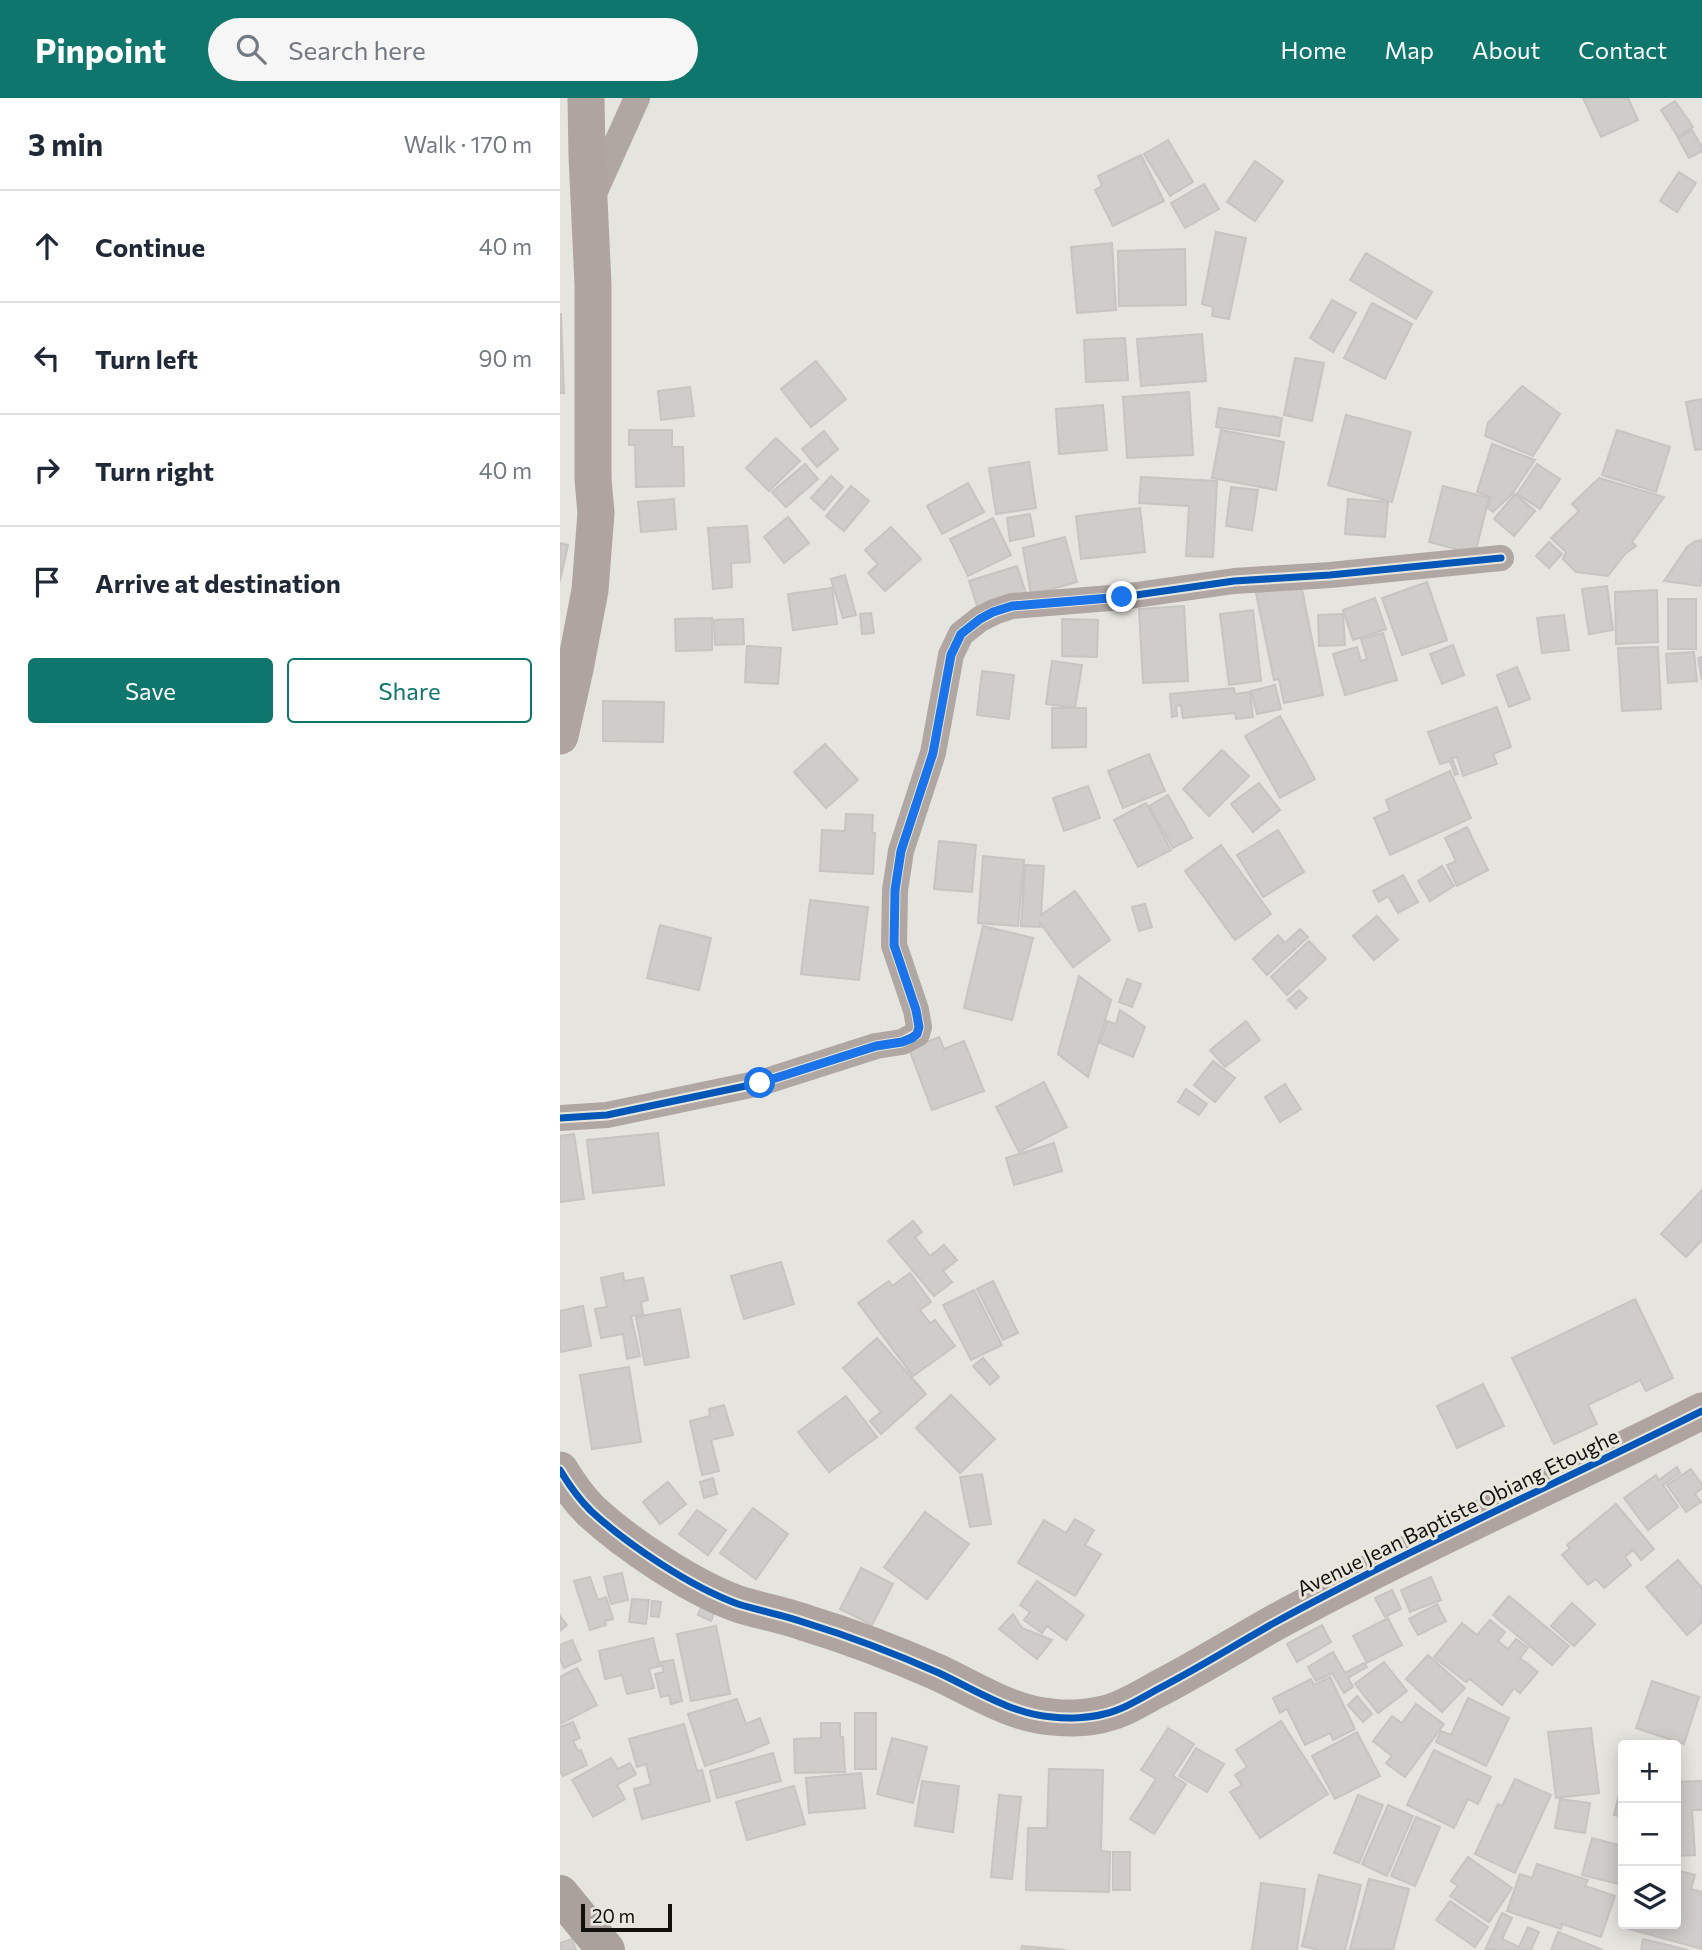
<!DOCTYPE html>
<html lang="en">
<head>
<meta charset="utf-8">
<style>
	:root { --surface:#fff; --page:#f6f6f7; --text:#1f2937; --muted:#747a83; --line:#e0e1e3; --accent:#0f766e }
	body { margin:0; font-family:Commissioner,sans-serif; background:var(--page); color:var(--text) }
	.controls { position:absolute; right:21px; bottom:21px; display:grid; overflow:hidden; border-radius:7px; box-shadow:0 4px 18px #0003 }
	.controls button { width:63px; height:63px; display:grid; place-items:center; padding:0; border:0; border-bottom:2px solid var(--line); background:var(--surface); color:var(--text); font:35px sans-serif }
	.scale { position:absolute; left:21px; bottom:18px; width:91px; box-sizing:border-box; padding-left:7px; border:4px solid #11100c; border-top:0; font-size:19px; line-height:24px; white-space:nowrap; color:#11100c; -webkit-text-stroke:5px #e9e6db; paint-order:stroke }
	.stop { position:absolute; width:21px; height:21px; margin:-16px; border:5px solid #1a73e8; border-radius:50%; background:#fff }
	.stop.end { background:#1a73e8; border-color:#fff; box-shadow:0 2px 7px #0008 }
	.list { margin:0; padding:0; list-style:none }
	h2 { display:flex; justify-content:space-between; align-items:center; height:91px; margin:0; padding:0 28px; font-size:30px }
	h2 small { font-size:23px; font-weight:400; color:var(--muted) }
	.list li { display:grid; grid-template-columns:46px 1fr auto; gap:21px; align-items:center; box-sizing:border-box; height:112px; padding:0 28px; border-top:2px solid var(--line) }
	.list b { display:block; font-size:26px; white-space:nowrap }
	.list em { font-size:23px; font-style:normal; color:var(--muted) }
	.actions { display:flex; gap:14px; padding:21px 28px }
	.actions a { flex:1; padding:16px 0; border:2px solid var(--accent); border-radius:7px; text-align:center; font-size:24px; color:var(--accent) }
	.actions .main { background:var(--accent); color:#fff }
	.icon { flex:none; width:38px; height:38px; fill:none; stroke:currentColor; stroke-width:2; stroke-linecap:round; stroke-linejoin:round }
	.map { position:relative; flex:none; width:1142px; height:1852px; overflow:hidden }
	header { display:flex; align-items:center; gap:42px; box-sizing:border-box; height:98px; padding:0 35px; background:var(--accent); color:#fff }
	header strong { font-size:33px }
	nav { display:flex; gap:38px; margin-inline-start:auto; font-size:24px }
	.search { width:490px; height:63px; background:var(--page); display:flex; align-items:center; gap:18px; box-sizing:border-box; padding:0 24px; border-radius:38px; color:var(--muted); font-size:26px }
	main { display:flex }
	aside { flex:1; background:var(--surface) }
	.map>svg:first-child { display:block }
</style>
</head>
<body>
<header>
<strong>Pinpoint</strong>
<div class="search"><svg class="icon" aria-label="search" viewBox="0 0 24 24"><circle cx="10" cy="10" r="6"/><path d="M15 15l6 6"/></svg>Search here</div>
<nav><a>Home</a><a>Map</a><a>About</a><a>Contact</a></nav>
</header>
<main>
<aside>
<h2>3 min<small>Walk · 170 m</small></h2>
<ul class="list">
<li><svg class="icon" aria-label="ahead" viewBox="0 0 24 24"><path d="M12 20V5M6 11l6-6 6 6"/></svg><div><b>Continue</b></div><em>40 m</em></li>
<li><svg class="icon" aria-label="left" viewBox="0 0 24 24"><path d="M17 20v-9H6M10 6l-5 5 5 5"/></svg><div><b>Turn left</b></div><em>90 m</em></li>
<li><svg class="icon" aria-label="right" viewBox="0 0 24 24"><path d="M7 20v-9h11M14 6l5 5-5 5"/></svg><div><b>Turn right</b></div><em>40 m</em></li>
<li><svg class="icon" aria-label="arrive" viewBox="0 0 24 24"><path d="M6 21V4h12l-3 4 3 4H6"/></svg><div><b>Arrive at destination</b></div></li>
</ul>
<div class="actions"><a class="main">Save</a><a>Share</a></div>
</aside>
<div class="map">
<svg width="1142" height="1852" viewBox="0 0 1142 1852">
	<rect width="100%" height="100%" fill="#e6e4de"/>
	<g fill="#cfccc9" stroke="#c7c4c1" stroke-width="2">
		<polygon points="1023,0 1068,0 1078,22 1041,39"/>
		<polygon points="1115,3 1133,29 1118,39 1101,12"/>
		<polygon points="1132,32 1142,49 1142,53 1129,60 1118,40"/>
		<polygon points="608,42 633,84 610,98 584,56"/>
		<polygon points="581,57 604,103 553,128 535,92 542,88 538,78"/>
		<polygon points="695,63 723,83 695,123 667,104"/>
		<polygon points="1119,74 1136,85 1117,114 1100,103"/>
		<polygon points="644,86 659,111 625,130 611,105"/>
		<polygon points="656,134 686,140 669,221 652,218 653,209 642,206"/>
		<polygon points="552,145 556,212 517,215 511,149"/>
		<polygon points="625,151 626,207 559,208 558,153"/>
		<polygon points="806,155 872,194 856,221 790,182"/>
		<polygon points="772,202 796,215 773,254 750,240"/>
		<polygon points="812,205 852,226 825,281 784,260"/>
		<polygon points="0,216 1,216 4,295 0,295"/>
		<polygon points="642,236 646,283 581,288 577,241"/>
		<polygon points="565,240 568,282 526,284 524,242"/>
		<polygon points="735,260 764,265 752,323 724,317"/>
		<polygon points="256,263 286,301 251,329 221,291"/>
		<polygon points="962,288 1000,316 973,358 925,338 928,325"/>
		<polygon points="130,289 134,318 101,322 98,293"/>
		<polygon points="629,294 633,357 567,360 563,299"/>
		<polygon points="1142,301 1142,351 1135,352 1126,304"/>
		<polygon points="543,307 547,352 499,356 496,311"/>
		<polygon points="659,310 722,320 719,338 656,329"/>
		<polygon points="786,317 851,334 832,404 768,387"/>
		<polygon points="69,332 112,332 112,349 123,349 124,388 76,389 75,347 69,347"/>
		<polygon points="661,332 724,344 716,392 652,380"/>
		<polygon points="1057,332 1110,349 1096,394 1042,377"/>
		<polygon points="264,333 278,351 257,369 242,351"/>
		<polygon points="216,340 240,363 209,393 186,370"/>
		<polygon points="932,346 975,362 952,396 933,414 928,410 931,399 917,394"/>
		<polygon points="469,364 476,410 436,416 429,370"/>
		<polygon points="245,366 258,381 226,409 212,394"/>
		<polygon points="977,366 1000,381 980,411 957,396"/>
		<polygon points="271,378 283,389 264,412 251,400"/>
		<polygon points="581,379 657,383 653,459 626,458 629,408 579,405"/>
		<polygon points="1039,380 1104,399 1072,444 1076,448 1065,456 1048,478 1016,474 1003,461 1006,454 991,440 1019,413 1012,406"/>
		<polygon points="408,385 424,414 382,436 367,408"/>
		<polygon points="291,388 309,403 284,433 266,418"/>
		<polygon points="883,388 929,400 915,456 869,444"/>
		<polygon points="671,389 698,392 692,432 666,428"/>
		<polygon points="955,396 975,413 954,438 934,421"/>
		<polygon points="114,401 116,431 81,434 78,404"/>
		<polygon points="788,401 828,404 825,439 785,436"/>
		<polygon points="580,410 585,454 521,461 516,418"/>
		<polygon points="470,416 474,438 450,443 447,420"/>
		<polygon points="228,419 249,445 224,465 204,439"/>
		<polygon points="433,420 451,457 408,478 390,441"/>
		<polygon points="187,428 190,464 171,465 172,489 153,491 148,430"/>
		<polygon points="331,429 361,461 325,493 308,475 318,466 305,452"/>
		<polygon points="505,439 517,484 471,497 463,450"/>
		<polygon points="1142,442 1142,476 1140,488 1104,483 1127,449 1136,443"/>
		<polygon points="989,444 1002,456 989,470 976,458"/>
		<polygon points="0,445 8,447 0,483"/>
		<polygon points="457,468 467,498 419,514 409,483"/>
		<polygon points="285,477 296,517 283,520 271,481"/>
		<polygon points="867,484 887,542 842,557 822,500"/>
		<polygon points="741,486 763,597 724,605 719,581 714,582 696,495"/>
		<polygon points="1047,488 1053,532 1029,536 1022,491"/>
		<polygon points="272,490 277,526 233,532 228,496"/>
		<polygon points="1097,492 1098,544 1056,546 1055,494"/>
		<polygon points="815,500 826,531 793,542 783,512"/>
		<rect x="1108" y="501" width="28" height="50"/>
		<polygon points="624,508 628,583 583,585 579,511"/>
		<polygon points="693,512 701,583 669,587 660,516"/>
		<polygon points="311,515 314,535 302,536 300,516"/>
		<polygon points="783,516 785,547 759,548 758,517"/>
		<polygon points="1004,517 1009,552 982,555 977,520"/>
		<polygon points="152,520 152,552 116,553 115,521"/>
		<polygon points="183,521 184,546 155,547 154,522"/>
		<polygon points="502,521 538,522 537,559 502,558"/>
		<polygon points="823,535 837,582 785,597 773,556 797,549 801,563 807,561 801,541"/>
		<polygon points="893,547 904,577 882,586 870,556"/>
		<polygon points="187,548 221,550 218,586 185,584"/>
		<polygon points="1098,549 1101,611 1062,613 1058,550"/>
		<polygon points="1134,554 1137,583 1108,585 1106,556"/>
		<polygon points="1142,559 1142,582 1138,560"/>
		<polygon points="492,563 522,567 515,610 486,606"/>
		<polygon points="957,569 970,601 949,609 937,577"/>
		<polygon points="422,573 454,577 449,621 417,617"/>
		<polygon points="715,587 721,611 697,616 691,593"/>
		<polygon points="674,590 675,596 690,594 693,619 676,621 675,615 623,620 621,607 616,608 617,618 612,619 610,596"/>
		<polygon points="43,603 104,604 103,644 43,643"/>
		<polygon points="937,609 951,649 933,656 937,666 903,678 897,659 892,660 898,676 895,677 890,663 880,666 868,634"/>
		<polygon points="492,610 526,610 526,649 492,650"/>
		<polygon points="720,618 755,681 720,700 685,638"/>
		<polygon points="265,646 298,682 266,710 234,674"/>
		<polygon points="662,652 689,678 649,718 623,691"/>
		<polygon points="589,656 605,693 563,710 548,673"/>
		<polygon points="890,673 911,720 830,757 814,720 830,713 826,702"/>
		<polygon points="699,685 720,712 693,734 671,706"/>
		<polygon points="528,688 540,720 504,733 493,700"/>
		<polygon points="608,697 632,740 613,750 589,708"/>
		<polygon points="586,705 611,752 578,769 554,722"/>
		<polygon points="286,716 313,717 312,735 315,735 313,776 260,773 262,732 285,733"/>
		<polygon points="907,729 928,772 897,788 887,767 896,763 885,740"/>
		<polygon points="718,732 744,774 703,799 677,757"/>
		<polygon points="379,743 416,747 412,794 374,791"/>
		<polygon points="661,747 711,816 675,842 625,773"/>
		<polygon points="423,758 464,762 458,828 418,825"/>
		<polygon points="465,767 484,768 481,817 515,793 550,842 513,869 480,825 480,829 461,828"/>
		<polygon points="882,768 894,788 870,803 858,783"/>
		<polygon points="843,777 858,804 838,815 828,798 819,804 813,793"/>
		<polygon points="250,802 308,809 299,882 241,876"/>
		<polygon points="585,806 592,829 579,833 572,809"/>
		<polygon points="817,818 838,842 814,862 793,838"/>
		<polygon points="100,827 151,840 139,892 87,880"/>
		<polygon points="423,828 473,840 452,922 404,910"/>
		<polygon points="740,831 748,839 707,877 693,861 718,837 725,845"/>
		<polygon points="749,843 766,861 727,897 711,879"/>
		<polygon points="519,878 551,902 528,979 498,956"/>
		<polygon points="567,881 581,886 572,909 559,904"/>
		<polygon points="739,892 747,900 736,910 728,902"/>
		<polygon points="560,912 585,929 573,959 540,945 547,923 556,926"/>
		<polygon points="686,923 700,942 665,969 650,952"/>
		<polygon points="379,939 384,951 404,943 424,993 372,1012 349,951"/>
		<polygon points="653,963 675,980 655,1004 634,987"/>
		<polygon points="484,984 507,1029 459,1054 436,1009"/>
		<polygon points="725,986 741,1011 720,1024 705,999"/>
		<polygon points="626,991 647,1006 639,1017 618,1004"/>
		<polygon points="98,1035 104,1087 33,1095 27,1042"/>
		<polygon points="14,1036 24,1101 0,1104 0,1038"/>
		<polygon points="494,1045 502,1073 454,1087 446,1060"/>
		<polygon points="1142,1092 1142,1142 1126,1159 1101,1136"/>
		<polygon points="353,1123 362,1134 355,1139 370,1158 384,1147 397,1162 383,1173 392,1184 374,1198 328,1143"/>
		<polygon points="221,1164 234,1206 184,1221 171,1178"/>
		<polygon points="63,1175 64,1183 83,1180 88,1202 81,1204 83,1216 71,1218 80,1258 67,1261 63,1236 41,1240 35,1211 47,1209 41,1180"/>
		<polygon points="350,1175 371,1204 360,1212 370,1225 375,1222 395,1248 353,1278 298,1205 329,1183 332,1188"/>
		<polygon points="433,1183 458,1235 443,1242 417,1191"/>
		<polygon points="414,1192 442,1247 411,1262 383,1207"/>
		<polygon points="1075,1201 1113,1280 1086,1293 1080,1282 1028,1307 1037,1326 994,1346 952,1260"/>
		<polygon points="23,1208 31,1248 0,1254 0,1213"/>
		<polygon points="120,1211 129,1259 85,1267 76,1219"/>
		<polygon points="317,1240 366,1296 321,1336 310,1323 321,1314 283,1270"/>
		<polygon points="423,1260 439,1279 430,1287 413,1268"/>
		<polygon points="69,1269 81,1344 32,1351 20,1277"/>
		<polygon points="923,1286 944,1328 897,1350 877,1308"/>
		<polygon points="391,1297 435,1341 400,1375 356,1330"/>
		<polygon points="286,1298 317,1339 269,1374 238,1334"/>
		<polygon points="164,1307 173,1337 151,1342 159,1373 142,1377 130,1323 150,1318 149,1311"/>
		<polygon points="1117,1369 1120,1375 1103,1387 1118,1409 1088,1432 1064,1400 1096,1377 1099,1382"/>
		<polygon points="1131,1371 1142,1387 1142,1390 1135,1396 1141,1404 1126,1414 1107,1387"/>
		<polygon points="422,1376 431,1426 410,1429 400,1379"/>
		<polygon points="153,1380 157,1396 144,1400 140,1384"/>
		<polygon points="108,1384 126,1406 100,1426 83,1404"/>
		<polygon points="1056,1406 1094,1451 1081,1462 1073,1452 1065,1459 1071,1467 1044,1490 1036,1481 1028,1487 1002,1457 1010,1450 1007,1447"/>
		<polygon points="193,1410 228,1436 196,1481 160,1455"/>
		<polygon points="137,1412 166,1432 148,1457 119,1436"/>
		<polygon points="365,1414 409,1446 367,1501 324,1469"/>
		<polygon points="515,1421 534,1432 525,1447 541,1456 515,1498 458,1465 484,1422 506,1435"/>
		<polygon points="1118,1462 1142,1490 1142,1524 1127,1537 1086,1489"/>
		<polygon points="301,1470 333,1486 312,1527 280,1511"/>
		<polygon points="62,1475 68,1502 51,1506 44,1479"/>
		<polygon points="30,1479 38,1502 46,1499 53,1521 45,1523 46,1527 30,1532 14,1483"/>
		<polygon points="871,1479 881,1502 850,1514 841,1492"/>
		<polygon points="477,1483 524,1517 506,1542 487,1528 482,1535 464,1522 470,1514 460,1507"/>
		<polygon points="832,1492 841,1511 825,1519 815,1500"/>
		<polygon points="949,1498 1009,1548 992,1567 933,1517"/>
		<polygon points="72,1501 89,1502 86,1526 69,1524"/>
		<polygon points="92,1503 101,1504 99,1519 91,1518"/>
		<polygon points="1012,1505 1035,1526 1014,1548 991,1528"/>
		<polygon points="877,1506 886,1523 858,1537 849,1521"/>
		<polygon points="142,1507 155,1513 151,1523 138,1517"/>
		<polygon points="453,1516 462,1530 492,1542 477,1561 439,1531"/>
		<polygon points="0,1518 7,1527 0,1533"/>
		<polygon points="828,1520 842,1547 807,1565 793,1538"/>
		<polygon points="930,1522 945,1534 938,1543 948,1551 956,1541 968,1550 960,1560 978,1574 960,1595 954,1590 942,1607 910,1581 906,1584 874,1559 902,1525 917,1537"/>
		<polygon points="762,1527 771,1544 737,1564 727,1546"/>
		<polygon points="156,1528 170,1596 131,1603 117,1536"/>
		<polygon points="93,1540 100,1568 89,1571 94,1590 67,1596 62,1577 45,1581 39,1553"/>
		<polygon points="12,1542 21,1562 4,1570 0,1561 0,1547"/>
		<polygon points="773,1554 785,1575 804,1565 807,1569 788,1580 793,1589 784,1595 772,1575 756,1583 748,1569"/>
		<polygon points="868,1557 905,1590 882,1614 846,1581"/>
		<polygon points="113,1562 122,1603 111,1606 109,1597 101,1599 95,1576 104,1574 101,1564"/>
		<polygon points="824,1564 847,1593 818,1615 795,1586"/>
		<polygon points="17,1570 37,1607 0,1626 0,1579"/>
		<polygon points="770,1579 795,1631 773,1642 770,1635 745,1647 727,1611 720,1615 713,1600 751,1581 754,1587"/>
		<polygon points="1092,1583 1139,1599 1124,1646 1076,1630"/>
		<polygon points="797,1598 812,1616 803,1624 788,1607"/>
		<polygon points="908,1600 949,1620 926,1668 876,1644 881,1633 891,1637"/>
		<polygon points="177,1601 186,1626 200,1620 209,1645 194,1651 194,1652 145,1668 128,1616"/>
		<polygon points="856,1606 884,1626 845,1679 826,1665 832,1658 813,1643 832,1618 842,1625"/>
		<rect x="295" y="1615" width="21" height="56"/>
		<polygon points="721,1623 768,1696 700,1740 670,1694 682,1687 675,1677 687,1669 676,1652"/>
		<polygon points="13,1624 20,1640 13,1643 18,1653 21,1652 27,1667 3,1678 0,1673 0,1629"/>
		<polygon points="261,1625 280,1625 280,1639 283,1639 285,1674 235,1675 234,1641 261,1640"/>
		<polygon points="124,1626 137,1673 142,1672 150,1703 82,1721 74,1691 91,1686 86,1666 77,1669 69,1641"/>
		<polygon points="608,1630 634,1646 613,1678 626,1686 594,1736 570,1721 596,1681 581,1672"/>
		<polygon points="1031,1630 1039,1695 996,1700 988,1634"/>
		<polygon points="797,1634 820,1678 775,1701 752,1658"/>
		<polygon points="332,1640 367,1649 353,1705 317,1696"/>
		<polygon points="636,1650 664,1666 647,1694 619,1678"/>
		<polygon points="874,1652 931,1679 918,1706 908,1701 894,1730 847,1707"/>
		<polygon points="213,1655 221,1683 157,1700 150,1673"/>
		<polygon points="51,1660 58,1671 70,1665 76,1676 57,1687 65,1701 33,1719 12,1682"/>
		<polygon points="489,1671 543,1672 541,1753 550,1754 549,1794 466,1792 468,1730 487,1730"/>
		<polygon points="301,1675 305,1710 249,1715 246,1680"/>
		<polygon points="955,1681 991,1697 955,1775 915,1756 938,1706 942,1708"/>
		<polygon points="362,1683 399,1688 393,1734 355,1728"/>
		<polygon points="1142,1683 1142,1712 1132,1712 1135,1757 1116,1758 1116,1684"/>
		<polygon points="234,1688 245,1726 187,1742 176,1704"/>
		<polygon points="439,1697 461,1699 452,1781 431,1779"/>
		<polygon points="798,1697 823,1707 799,1765 774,1755"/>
		<polygon points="1059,1697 1063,1697 1063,1719 1054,1717"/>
		<polygon points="1000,1701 1030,1705 1025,1735 995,1730"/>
		<polygon points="828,1707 853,1718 827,1778 802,1766"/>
		<polygon points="856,1719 880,1729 855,1788 831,1778"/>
		<polygon points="1032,1740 1063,1748 1063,1787 1022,1777"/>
		<rect x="553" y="1754" width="17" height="38"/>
		<polygon points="908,1759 952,1790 929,1824 890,1798 898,1788 891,1783"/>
		<polygon points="977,1766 1028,1782 1025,1788 1055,1798 1041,1839 1002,1826 1001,1831 947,1813 960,1776 972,1780"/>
		<polygon points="1116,1772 1135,1777 1131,1791 1142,1794 1142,1851 1066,1830 1068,1826 1116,1826"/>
		<polygon points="759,1777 801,1787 785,1852 759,1852 742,1848"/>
		<polygon points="809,1781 849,1791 833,1852 790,1851"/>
		<polygon points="701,1785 745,1791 737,1852 692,1852"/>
		<polygon points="890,1803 928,1829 915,1849 876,1822"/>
		<polygon points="942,1815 952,1820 942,1841 959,1849 968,1829 979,1834 971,1852 925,1852"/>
		<polygon points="998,1834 1043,1852 991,1852"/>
		<polygon points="12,1841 16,1852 0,1852 0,1845"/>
		<polygon points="1083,1841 1128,1852 1081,1852"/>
		<polygon points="462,1848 506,1852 461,1852"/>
	</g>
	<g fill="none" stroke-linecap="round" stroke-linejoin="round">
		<g stroke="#b0a6a2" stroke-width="26">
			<polyline points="32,100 77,0"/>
			<polyline points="0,1020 47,1017 200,985 316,948 342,944 357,936 359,929 356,912 334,847 335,792 341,753 373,655 391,557 401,536 420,521 434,514 452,508 562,499 674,483 770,477 941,460"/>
		</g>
		<g stroke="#afa49f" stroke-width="37">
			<polyline points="0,638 15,571 30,492 36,415 33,381 33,187 27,58 26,0"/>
			<path d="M0,1372C9,1387 19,1401 31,1413C68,1447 131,1489 178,1506C200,1513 224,1517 246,1525C292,1539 336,1556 379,1575C415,1592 452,1616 492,1619C508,1621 529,1620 544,1616C562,1612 580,1601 596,1592C637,1571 675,1547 714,1525C854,1449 1000,1384 1142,1313"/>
		</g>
		<polyline stroke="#aba19b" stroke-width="38" points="0,1796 46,1852"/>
		<defs>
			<g id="cycleway">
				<polyline points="0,1020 47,1017 200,985 316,948 342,944 357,936 359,929 356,912 334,847 335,792 341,753 373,655 391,557 401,536 420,521 434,514 452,508 562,499 674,483 770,477 941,460"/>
				<path d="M0,1372C9,1387 19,1401 31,1413C68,1447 131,1489 178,1506C200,1513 224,1517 246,1525C292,1539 336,1556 379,1575C415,1592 452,1616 492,1619C508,1621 529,1620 544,1616C562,1612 580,1601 596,1592C637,1571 675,1547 714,1525C854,1449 1000,1384 1142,1313"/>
			</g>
		</defs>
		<use href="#cycleway" stroke="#e9e6db" stroke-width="11"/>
		<use href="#cycleway" stroke="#0057b8" stroke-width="7"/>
	</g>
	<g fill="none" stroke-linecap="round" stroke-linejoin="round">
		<polyline stroke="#1a73e8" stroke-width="9" points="200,985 316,948 342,944 352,940 357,936 359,929 356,912 334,847 335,792 341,753 373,655 391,557 401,536 420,521 433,514 452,508 562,499"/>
	</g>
	<g text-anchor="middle" stroke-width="6" stroke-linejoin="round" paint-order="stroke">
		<g font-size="21" fill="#11100c" stroke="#e9e6db">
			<text transform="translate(898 1415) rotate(-26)" y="7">Avenue Jean Baptiste Obiang Etoughe</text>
		</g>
	</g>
</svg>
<div class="controls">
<button>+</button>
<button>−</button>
<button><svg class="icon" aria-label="layers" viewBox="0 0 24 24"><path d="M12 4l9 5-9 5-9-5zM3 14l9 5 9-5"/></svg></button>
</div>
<div class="scale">20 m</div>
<div class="stop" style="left:200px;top:985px"></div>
<div class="stop end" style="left:562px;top:499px"></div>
</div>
</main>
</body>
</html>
